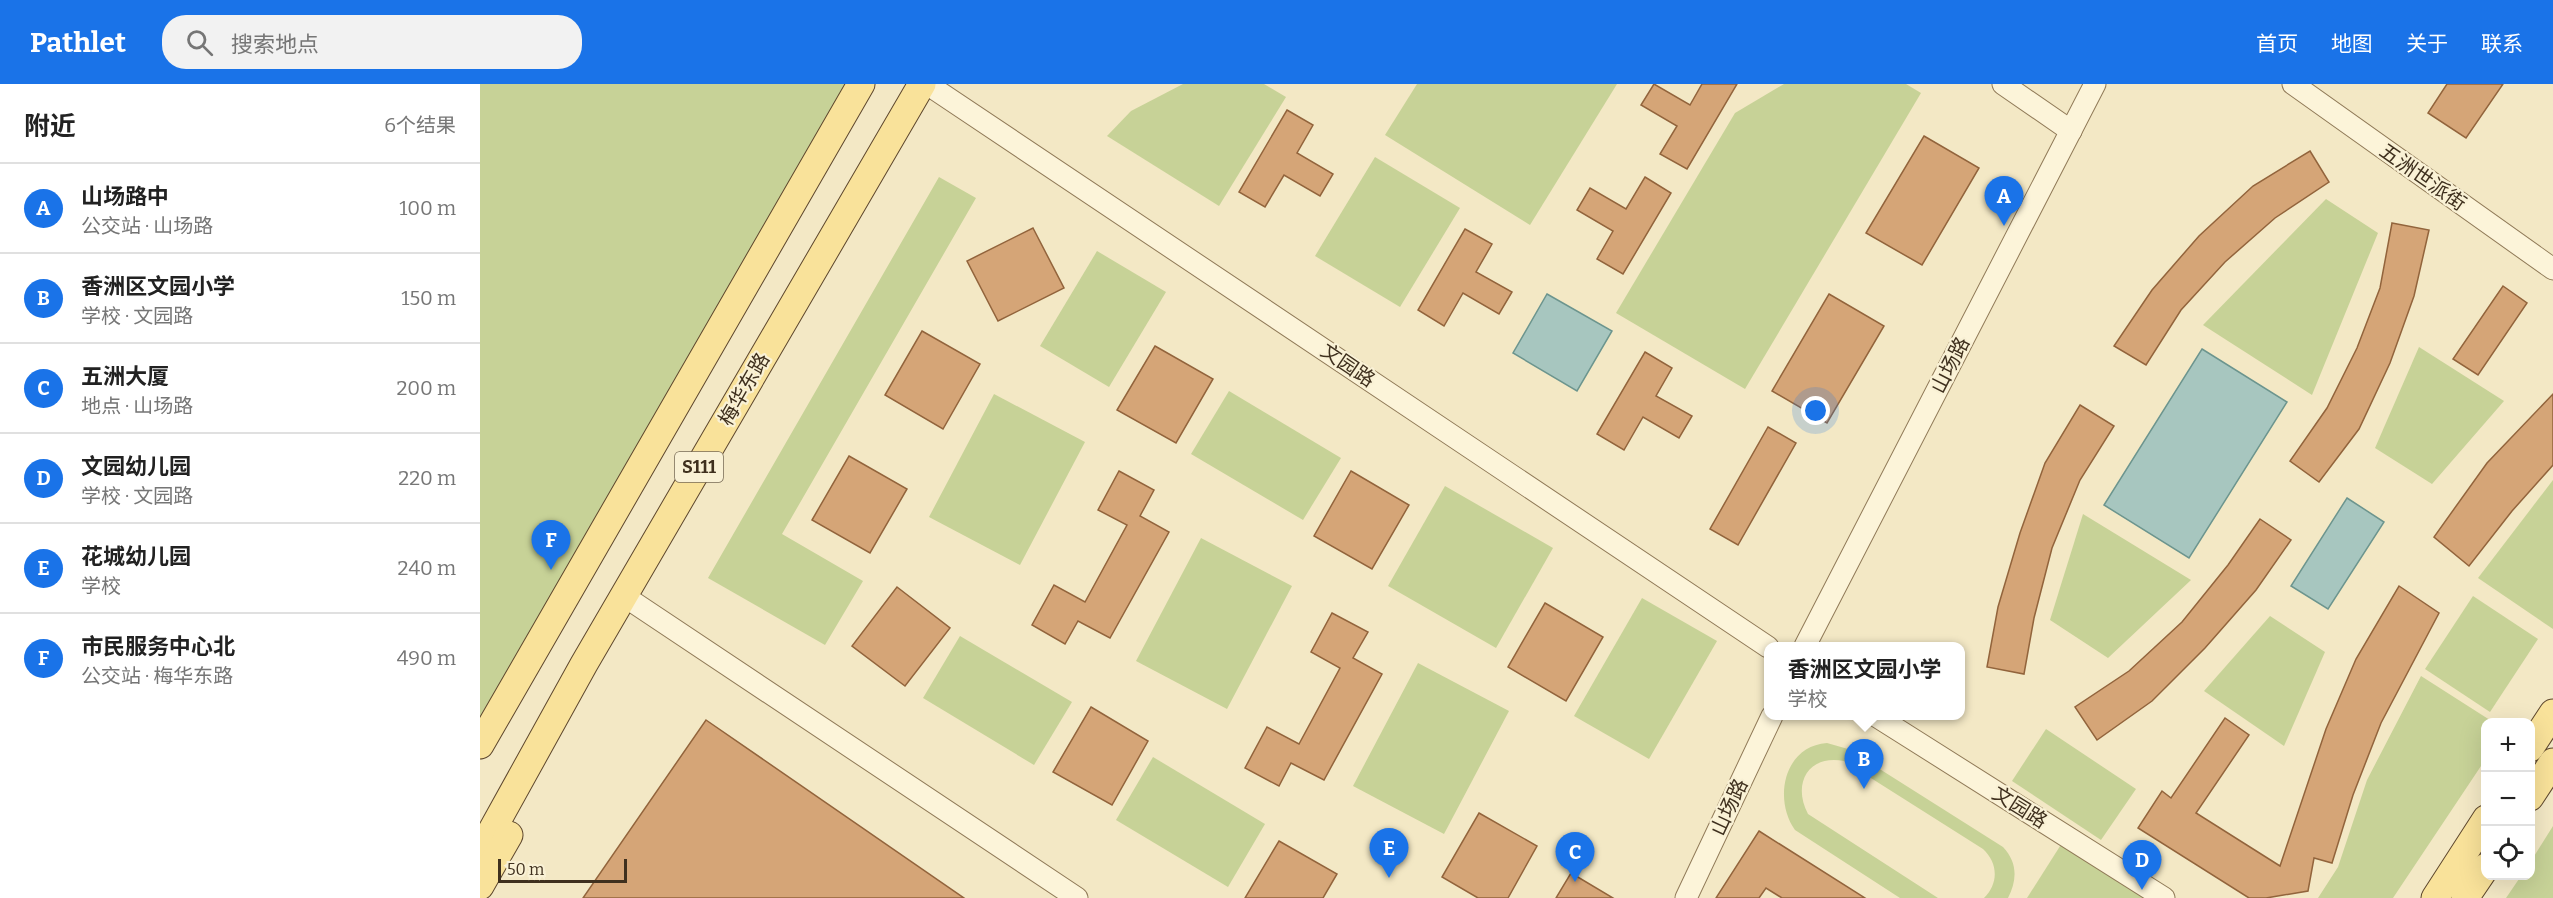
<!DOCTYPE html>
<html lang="zh">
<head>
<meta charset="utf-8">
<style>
	:root { --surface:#fff; --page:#f2f2f2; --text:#222; --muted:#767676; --line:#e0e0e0; --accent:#1a73e8 }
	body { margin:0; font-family:Bitter,"Noto Sans SC",serif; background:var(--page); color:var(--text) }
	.controls { position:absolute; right:18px; bottom:18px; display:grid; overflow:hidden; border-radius:12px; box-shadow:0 6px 24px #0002 }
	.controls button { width:54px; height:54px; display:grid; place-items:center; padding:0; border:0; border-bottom:2px solid var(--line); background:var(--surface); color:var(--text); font:30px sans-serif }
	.scale { position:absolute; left:18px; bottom:15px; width:129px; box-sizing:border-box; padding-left:6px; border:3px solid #3f301e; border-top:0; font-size:16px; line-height:21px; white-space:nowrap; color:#3f301e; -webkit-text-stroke:4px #f9f1d5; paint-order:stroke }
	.you { position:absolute; left:1336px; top:327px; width:21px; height:21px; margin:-15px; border:4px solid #fff; border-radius:50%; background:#1a73e8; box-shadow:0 0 0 9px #1a73e833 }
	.badge { display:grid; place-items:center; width:39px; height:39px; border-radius:50%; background:var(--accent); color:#fff; font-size:20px; font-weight:700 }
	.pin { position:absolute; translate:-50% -50px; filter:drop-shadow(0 2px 3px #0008) }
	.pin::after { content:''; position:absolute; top:32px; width:21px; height:18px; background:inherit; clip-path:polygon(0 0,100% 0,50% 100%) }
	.popup { position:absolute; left:1284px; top:558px; width:201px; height:78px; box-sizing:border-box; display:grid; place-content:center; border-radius:12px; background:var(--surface); filter:drop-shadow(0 2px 4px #0005); font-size:20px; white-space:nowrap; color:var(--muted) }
	.popup b { font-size:22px; color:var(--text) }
	.popup::after { content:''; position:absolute; left:50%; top:100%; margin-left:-12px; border:12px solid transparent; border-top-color:var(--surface) }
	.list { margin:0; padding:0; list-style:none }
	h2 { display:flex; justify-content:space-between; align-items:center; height:78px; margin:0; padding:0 24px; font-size:26px }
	h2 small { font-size:20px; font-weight:400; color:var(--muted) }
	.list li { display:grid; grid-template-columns:39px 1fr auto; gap:18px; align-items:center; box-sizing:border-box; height:90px; padding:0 24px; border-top:2px solid var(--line) }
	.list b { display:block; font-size:22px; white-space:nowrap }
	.list p { margin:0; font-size:20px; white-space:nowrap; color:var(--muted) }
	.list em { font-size:20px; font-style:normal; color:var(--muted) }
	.icon { flex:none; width:33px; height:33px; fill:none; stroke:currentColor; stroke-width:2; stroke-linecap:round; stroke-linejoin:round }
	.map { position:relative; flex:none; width:2073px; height:814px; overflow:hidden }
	header { display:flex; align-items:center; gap:36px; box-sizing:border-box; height:84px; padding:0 30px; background:var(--accent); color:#fff }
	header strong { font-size:28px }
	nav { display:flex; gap:33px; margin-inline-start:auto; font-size:21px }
	.search { width:420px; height:54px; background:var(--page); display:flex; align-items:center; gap:15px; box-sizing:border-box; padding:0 21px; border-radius:24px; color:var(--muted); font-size:22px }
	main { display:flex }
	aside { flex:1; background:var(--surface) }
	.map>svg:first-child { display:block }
</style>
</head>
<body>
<header>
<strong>Pathlet</strong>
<div class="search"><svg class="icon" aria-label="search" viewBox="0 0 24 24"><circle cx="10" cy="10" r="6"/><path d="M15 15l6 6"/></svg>搜索地点</div>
<nav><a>首页</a><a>地图</a><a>关于</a><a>联系</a></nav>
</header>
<main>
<aside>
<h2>附近<small>6个结果</small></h2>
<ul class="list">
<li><span class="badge">A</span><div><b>山场路中</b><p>公交站 · 山场路</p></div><em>100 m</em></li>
<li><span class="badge">B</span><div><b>香洲区文园小学</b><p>学校 · 文园路</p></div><em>150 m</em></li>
<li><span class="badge">C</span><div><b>五洲大厦</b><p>地点 · 山场路</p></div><em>200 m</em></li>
<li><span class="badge">D</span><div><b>文园幼儿园</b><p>学校 · 文园路</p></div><em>220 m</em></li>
<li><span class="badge">E</span><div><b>花城幼儿园</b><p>学校</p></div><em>240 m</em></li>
<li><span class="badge">F</span><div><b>市民服务中心北</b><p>公交站 · 梅华东路</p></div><em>490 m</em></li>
</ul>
</aside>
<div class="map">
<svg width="2073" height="814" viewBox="0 0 2073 814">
	<rect width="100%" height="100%" fill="#f3e8c5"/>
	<g fill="#c7d297">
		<polygon points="0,0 380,0 0,660"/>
		<polygon points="703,0 784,0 806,13 739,122 627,52 651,27"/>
		<polygon points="937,0 1137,0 1050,141 905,51"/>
		<polygon points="1304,0 1426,0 1441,9 1265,305 1136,229 1255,29"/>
		<polygon points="895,73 980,124 920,223 835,172"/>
		<polygon points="459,93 496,114 302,450 383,497 345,561 228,494"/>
		<polygon points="1846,115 1898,149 1832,311 1723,241"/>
		<polygon points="617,167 686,208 629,303 560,262"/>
		<polygon points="1939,263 2024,317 1952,400 1895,364"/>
		<polygon points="749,307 861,374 823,436 711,370"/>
		<polygon points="514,310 605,358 540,481 449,433"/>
		<polygon points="2073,396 2073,545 1998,494"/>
		<polygon points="965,402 1073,464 1016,564 908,502"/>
		<polygon points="1603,430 1711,496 1628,574 1570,536"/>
		<polygon points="721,454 812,502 747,625 656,577"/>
		<polygon points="1993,512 2058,555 2010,628 1945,585"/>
		<polygon points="1162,514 1237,557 1169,675 1094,632"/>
		<polygon points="1790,532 1845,568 1804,662 1724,607"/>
		<polygon points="480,552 592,618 554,681 443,614"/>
		<polygon points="938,579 1029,627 964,750 873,702"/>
		<polygon points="1941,592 2013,638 2006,638 2005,676 1913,814 1838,814 1858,783 1887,696"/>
		<polygon points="1566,645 1656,705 1621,756 1532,697"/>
		<path d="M1347,659L1368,665L1523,763C1538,779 1537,796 1528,814H1504C1519,799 1518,779 1503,765L1364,677C1328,670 1312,700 1328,730L1458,814H1420L1315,746C1293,715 1304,662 1347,659Z"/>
		<polygon points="673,673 785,740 748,803 636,736"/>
		<polygon points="2073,742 2073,814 2026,814 2041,792 2050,792 2051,777"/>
		<polygon points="1582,759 1670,814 1547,814"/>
	</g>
	<g fill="#a7c6bf" stroke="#6c958e" stroke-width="1.5">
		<polygon points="1067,210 1132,247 1097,307 1033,269"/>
		<polygon points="1722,265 1807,318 1709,474 1624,421"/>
		<polygon points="1867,414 1904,438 1848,525 1811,502"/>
	</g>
	<g fill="#d5a577" stroke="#92643c" stroke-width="1.5">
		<polygon points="1174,0 1210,21 1222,0 1257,0 1207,85 1180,70 1197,42 1161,21"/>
		<polygon points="1967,0 2023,0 1986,54 1948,29"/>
		<polygon points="807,26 833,41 817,69 853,90 840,112 804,91 785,123 759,108"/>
		<polygon points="1444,52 1499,84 1442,181 1386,149"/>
		<polygon points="1830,67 1849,98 1795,134 1745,178 1701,226 1666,281 1634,262 1672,206 1719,152 1773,102"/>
		<polygon points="1165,93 1191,109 1143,190 1117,175 1133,147 1097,126 1110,104 1146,125"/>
		<polygon points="1912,139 1949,146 1934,212 1910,279 1879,345 1839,398 1810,377 1847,324 1877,264 1900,204"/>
		<polygon points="553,144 584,204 518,237 487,177"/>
		<polygon points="985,145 1012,160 996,188 1032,208 1019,230 983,209 964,242 938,226"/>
		<polygon points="2023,202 2047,219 1998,291 1973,275"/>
		<polygon points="1349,210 1404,242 1347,339 1292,307"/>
		<polygon points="442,247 500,280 463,345 405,311"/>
		<polygon points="675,262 733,295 696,359 637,326"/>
		<polygon points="1165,268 1192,284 1176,312 1212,332 1199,354 1163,333 1144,366 1117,350"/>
		<polygon points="2073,310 2073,381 2032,427 1989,482 1954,453 2007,379"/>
		<polygon points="1600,321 1634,342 1600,396 1572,464 1554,534 1544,590 1507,583 1518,523 1540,449 1565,379"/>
		<polygon points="1288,343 1316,359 1258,461 1230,445"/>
		<polygon points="369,372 427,405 390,469 332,436"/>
		<polygon points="639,387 674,406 660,432 689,448 630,554 598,537 585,560 552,541 574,501 605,518 647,441 618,426"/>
		<polygon points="871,387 929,421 892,485 834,452"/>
		<polygon points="1780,435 1811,456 1776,506 1725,564 1672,617 1617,656 1595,623 1649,587 1702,538 1748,481"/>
		<polygon points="1919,502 1959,529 1901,639 1873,711 1852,779 1834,774 1828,807 1786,814 1769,814 1658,744 1682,707 1691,714 1745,634 1769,651 1716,729 1800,782 1846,645 1876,575"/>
		<polygon points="417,503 470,544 425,602 372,562"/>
		<polygon points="1065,519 1123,553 1086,617 1028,583"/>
		<polygon points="852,529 888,548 873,574 902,590 844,696 811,679 799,702 765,684 787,643 819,660 860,584 831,568"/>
		<polygon points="611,623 668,657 632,721 573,688"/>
		<polygon points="226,636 484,814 103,814"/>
		<polygon points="999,729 1057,762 1028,814 998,814 962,793"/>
		<polygon points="1279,747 1385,814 1302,814 1286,804 1279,814 1236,814"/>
		<polygon points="799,757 857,790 843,814 765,814"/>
		<polygon points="1091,789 1133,814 1076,814"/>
	</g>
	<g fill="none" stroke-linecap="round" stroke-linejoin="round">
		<defs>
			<g id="minor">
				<polyline points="447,0 1288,563"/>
				<polyline points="1523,0 1591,47"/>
				<polyline points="1813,0 2073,185"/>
				<polyline points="144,512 597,814"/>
				<polyline points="1325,562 1615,0"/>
				<polyline points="1396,632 1684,814"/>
				<polyline points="1206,814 1292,632"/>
			</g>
			<g id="major">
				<polyline points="0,661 381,0"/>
				<polyline points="2050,664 2073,629"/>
				<polyline points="2050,713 2073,678"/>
				<polyline points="0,768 104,580 442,0"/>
				<polyline points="0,802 29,751"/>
				<polyline points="1955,814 2006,735"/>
				<polyline points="1985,814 2006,783"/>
			</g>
		</defs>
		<use href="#minor" stroke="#907a58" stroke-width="23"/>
		<use href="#major" stroke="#5e472d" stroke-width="29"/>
		<use href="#minor" stroke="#fcf4d9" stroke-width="21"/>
		<use href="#major" stroke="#f9e29a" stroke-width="27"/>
	</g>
	<g text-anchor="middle" stroke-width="4.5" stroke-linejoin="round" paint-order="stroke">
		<rect fill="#f9f1d5" stroke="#776a55" stroke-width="1.5" x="195" y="368" width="48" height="30" rx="4.5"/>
		<g font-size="18" font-weight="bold" fill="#3f301e">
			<text x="219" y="389">S111</text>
		</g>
		<g font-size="20" fill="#3f301e" stroke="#f9f1d5">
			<text transform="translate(1943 93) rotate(35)" y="7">五洲世派街</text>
			<text transform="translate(868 281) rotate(34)" y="7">文园路</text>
			<text transform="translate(1470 281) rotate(-63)" y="7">山场路</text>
			<text transform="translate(264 305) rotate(-60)" y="7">梅华东路</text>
			<text transform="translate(1249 723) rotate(-65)" y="7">山场路</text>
			<text transform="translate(1540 723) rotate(32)" y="7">文园路</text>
		</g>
	</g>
</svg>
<div class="controls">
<button>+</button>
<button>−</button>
<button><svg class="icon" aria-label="locate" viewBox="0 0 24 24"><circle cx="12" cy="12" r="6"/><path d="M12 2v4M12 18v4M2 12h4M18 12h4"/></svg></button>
</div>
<div class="scale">50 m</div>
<div class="you"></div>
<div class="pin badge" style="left:1524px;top:142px">A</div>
<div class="pin badge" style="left:1384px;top:705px">B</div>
<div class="popup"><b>香洲区文园小学</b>学校</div>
<div class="pin badge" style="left:1095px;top:798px">C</div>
<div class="pin badge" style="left:1662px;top:806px">D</div>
<div class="pin badge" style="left:909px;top:794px">E</div>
<div class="pin badge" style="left:71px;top:486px">F</div>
</div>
</main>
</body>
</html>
